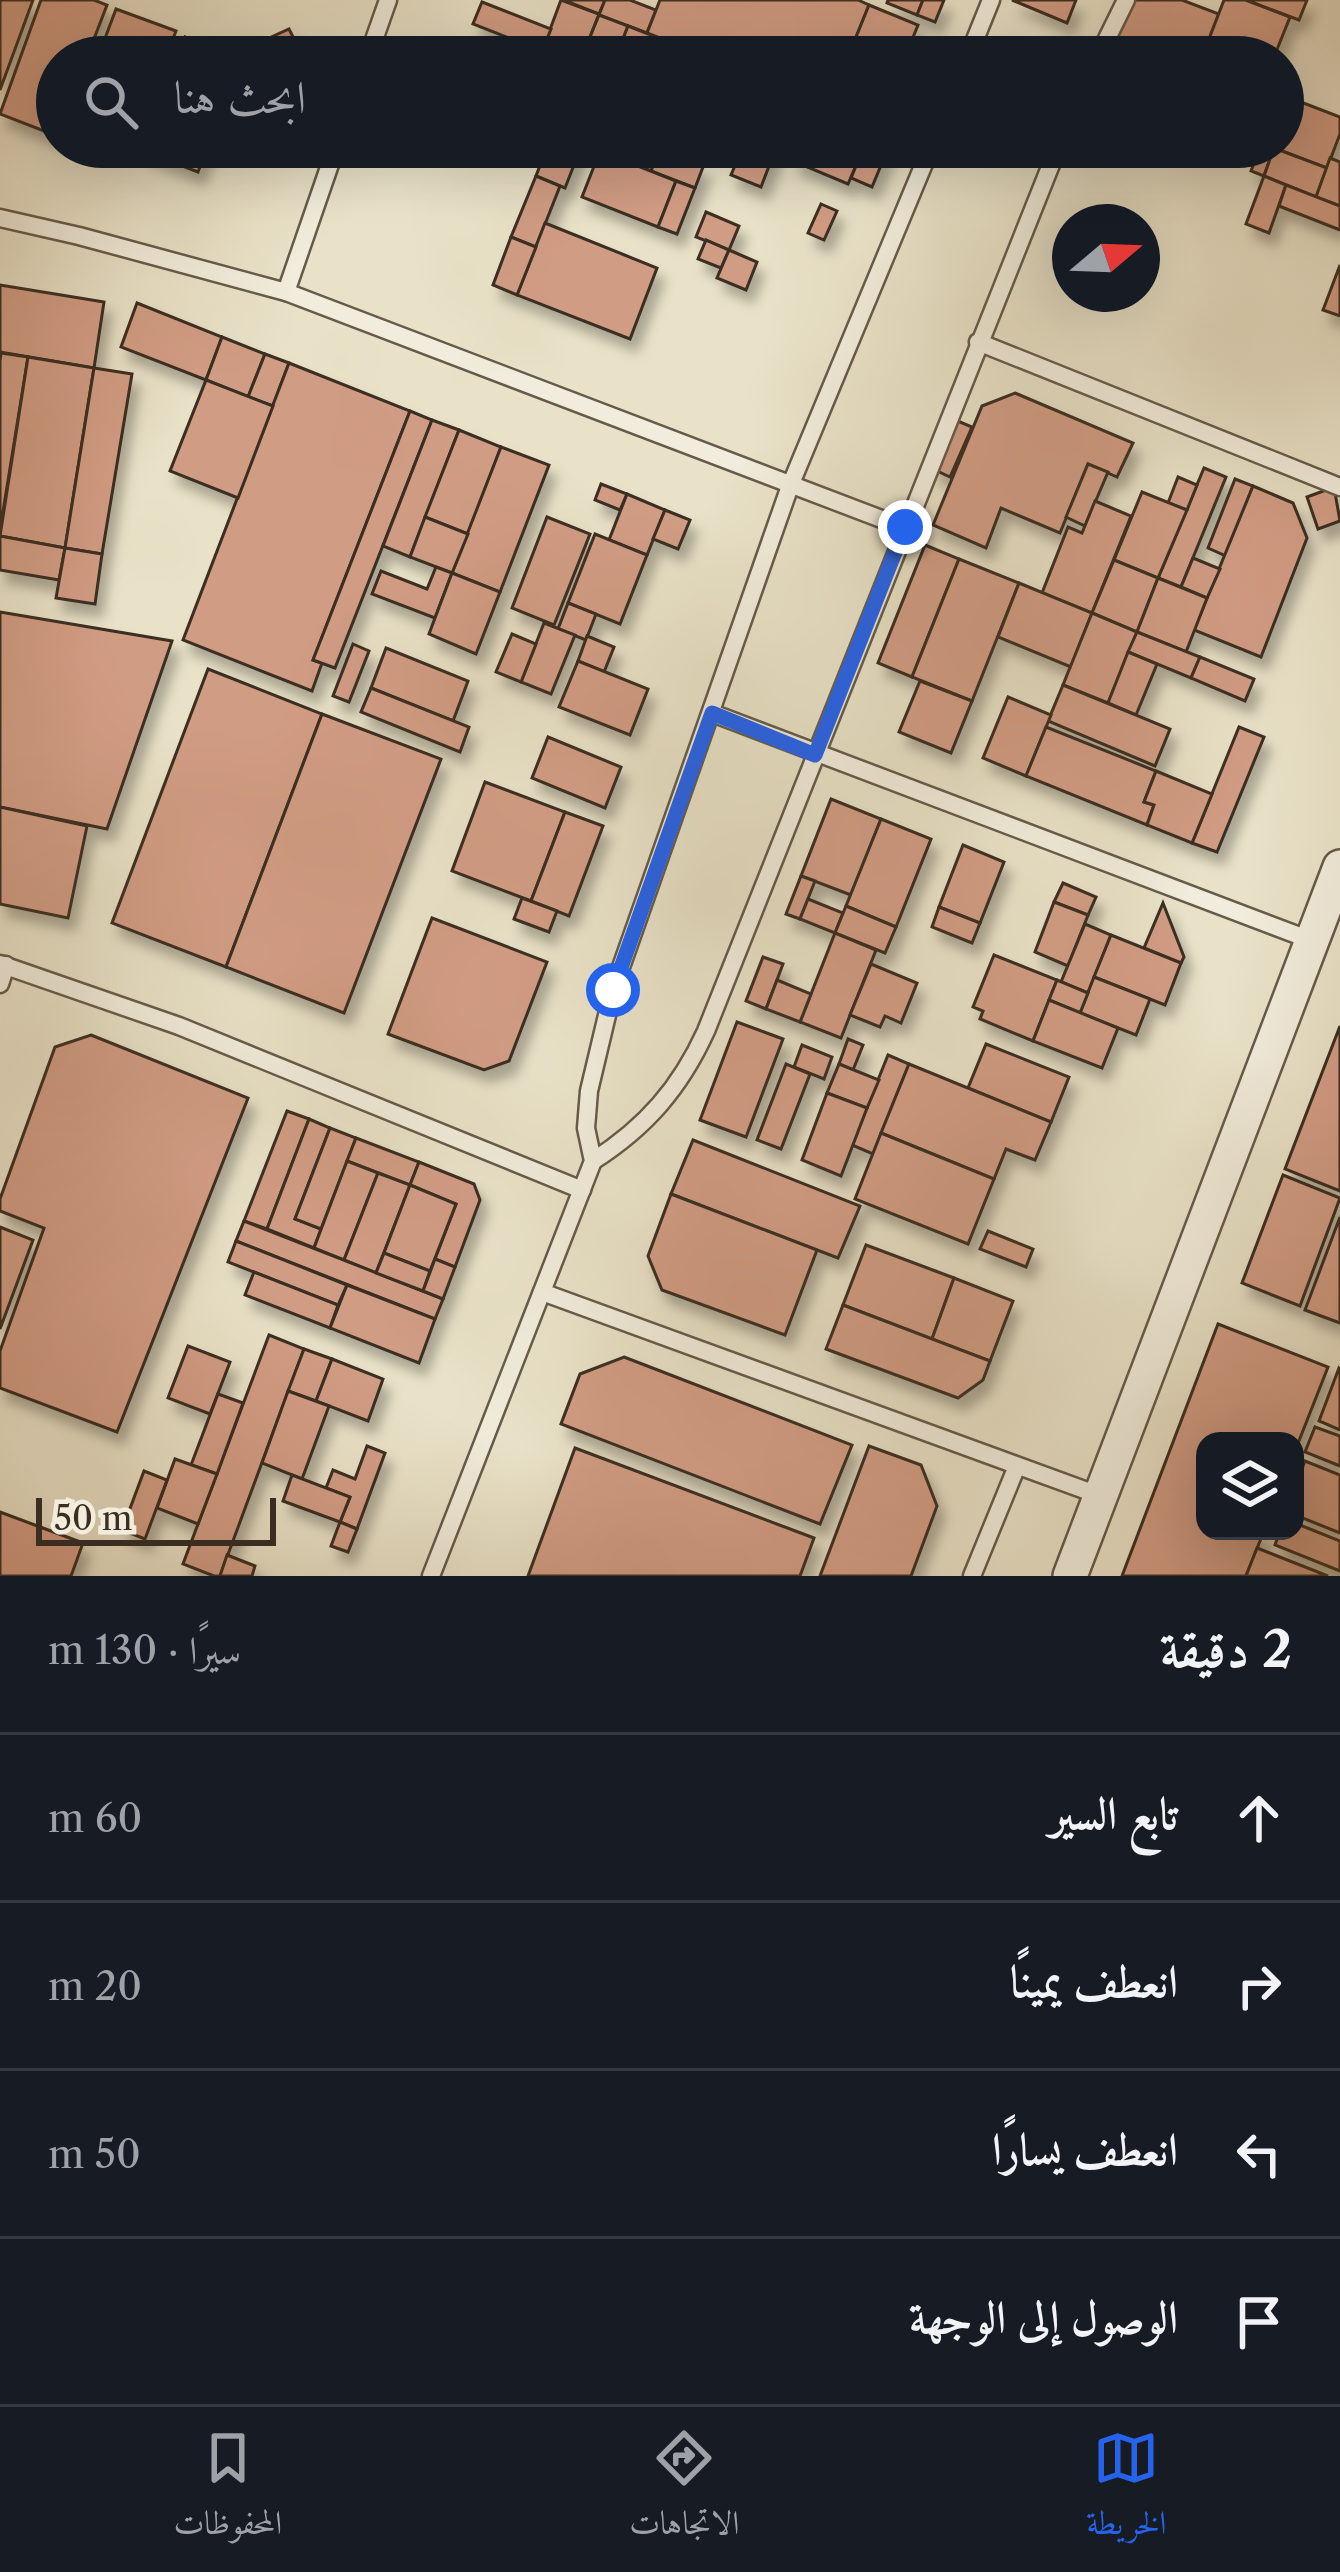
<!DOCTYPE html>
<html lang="ar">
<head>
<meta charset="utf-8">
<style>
	:root { --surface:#171b24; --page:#242831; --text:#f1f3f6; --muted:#9ea1a6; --line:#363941; --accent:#2563eb }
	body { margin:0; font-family:"Libre Caslon Text",Amiri,serif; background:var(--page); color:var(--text); direction:rtl }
	.controls { position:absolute; right:36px; bottom:36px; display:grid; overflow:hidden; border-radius:24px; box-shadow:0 12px 48px #0002 }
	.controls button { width:108px; height:108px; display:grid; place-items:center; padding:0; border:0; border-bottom:3px solid var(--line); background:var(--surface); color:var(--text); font:60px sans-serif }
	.compass { position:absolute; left:1052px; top:204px; width:108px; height:108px; border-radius:50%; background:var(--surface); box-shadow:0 12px 48px #0002; rotate:71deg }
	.scale { position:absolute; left:36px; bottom:30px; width:240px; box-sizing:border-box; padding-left:12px; border:6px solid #3b2e20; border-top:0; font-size:33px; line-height:42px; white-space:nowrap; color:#3b2e20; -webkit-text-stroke:9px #f1ecdb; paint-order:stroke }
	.stop { position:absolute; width:36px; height:36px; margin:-27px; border:9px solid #2563eb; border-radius:50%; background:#fff }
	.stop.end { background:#2563eb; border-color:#fff; box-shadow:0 3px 12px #0008 }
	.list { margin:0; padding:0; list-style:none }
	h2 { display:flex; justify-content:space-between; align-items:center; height:156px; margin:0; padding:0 48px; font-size:51px }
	h2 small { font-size:39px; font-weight:400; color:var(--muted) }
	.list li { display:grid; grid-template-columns:78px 1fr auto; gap:36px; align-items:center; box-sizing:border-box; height:168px; padding:0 48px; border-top:3px solid var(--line) }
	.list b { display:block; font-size:45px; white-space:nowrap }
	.list em { font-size:39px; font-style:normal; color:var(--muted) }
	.icon { flex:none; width:66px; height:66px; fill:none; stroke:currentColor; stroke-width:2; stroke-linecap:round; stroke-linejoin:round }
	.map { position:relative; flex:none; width:1340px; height:1576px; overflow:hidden; direction:ltr }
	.search { position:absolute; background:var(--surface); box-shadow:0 12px 48px #0002; left:36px; right:36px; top:36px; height:132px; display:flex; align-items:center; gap:30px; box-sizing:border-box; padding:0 42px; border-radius:66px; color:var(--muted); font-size:45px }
	.sheet { height:828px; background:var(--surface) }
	nav { display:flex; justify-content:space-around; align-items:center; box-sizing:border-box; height:168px; border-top:3px solid var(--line); background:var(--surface); font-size:33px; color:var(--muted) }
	nav a { display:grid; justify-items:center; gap:6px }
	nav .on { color:var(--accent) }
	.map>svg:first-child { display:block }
</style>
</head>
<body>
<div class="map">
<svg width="1340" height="1576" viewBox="0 0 1340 1576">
	<defs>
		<filter id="shadow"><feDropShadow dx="7" dy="12" stdDeviation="6" flood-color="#0004"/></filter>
	</defs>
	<rect width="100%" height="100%" fill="#e9e2c8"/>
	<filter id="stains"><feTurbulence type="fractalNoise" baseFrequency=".00167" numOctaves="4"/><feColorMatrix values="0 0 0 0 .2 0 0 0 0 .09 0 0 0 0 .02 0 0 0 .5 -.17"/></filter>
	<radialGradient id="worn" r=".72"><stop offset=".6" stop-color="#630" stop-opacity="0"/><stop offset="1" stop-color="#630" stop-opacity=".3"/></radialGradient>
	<g fill="#d19c84" stroke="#3b2e20" stroke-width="3" filter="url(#shadow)">
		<polygon points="0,0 33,0 0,90"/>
		<polygon points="41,0 94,0 107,5 87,57 57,57 57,136 0,114"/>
		<polygon points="561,0 599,14 582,57 559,57 542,51"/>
		<polygon points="563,0 605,0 599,14"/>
		<polygon points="605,0 630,0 656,10 647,33 599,15"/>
		<polygon points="660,0 858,0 869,5 848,57 708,57 647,33"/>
		<polygon points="888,0 923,0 917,15 887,3"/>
		<polygon points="923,0 944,0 935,22 917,15"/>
		<polygon points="1012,0 1076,0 1067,23"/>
		<polygon points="1133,0 1182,0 1219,14 1202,57 1105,57"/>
		<polygon points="1224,0 1246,0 1290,17 1274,57 1202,57"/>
		<polygon points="1246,0 1307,0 1299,20"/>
		<polygon points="482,2 551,29 542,51 473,24"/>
		<polygon points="869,5 918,25 905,57 848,57"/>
		<polygon points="116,9 176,31 166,57 98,57"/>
		<polygon points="599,15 628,26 616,57 582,57"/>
		<polygon points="628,26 697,53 695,57 616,57"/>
		<polygon points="289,29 303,57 244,57 241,51"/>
		<polygon points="185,37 240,57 178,57"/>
		<polygon points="425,43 446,51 444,57 420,57"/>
		<polygon points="1293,99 1340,117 1340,134 1327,168 1274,148 1283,147 1283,125"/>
		<polygon points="145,147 207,147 198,172 143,151"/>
		<polygon points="547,147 581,147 565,188 536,176"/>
		<polygon points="591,147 661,147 651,171"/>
		<polygon points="723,147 776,147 769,166"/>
		<polygon points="799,147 864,147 848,184 793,161"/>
		<polygon points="864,147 887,151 872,187 851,178"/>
		<polygon points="1260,147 1274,148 1264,176 1251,171"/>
		<polygon points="1274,148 1327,168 1316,197 1264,176"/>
		<polygon points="660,150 703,167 695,188 651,171"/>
		<polygon points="600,151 676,181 658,227 582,197"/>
		<polygon points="740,154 769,166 761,187 731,175"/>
		<polygon points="1330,158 1340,162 1340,206 1316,197"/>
		<polygon points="536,176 560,186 536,247 511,237"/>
		<polygon points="1264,176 1286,185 1269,233 1246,224"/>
		<polygon points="676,181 695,188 677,234 658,227"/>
		<polygon points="1286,185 1340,206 1340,230 1279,206"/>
		<polygon points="821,204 837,211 824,240 808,233"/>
		<polygon points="706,212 739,226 729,250 696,237"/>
		<polygon points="545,223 657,268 630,339 517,295"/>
		<polygon points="511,237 536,247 517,295 493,285"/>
		<polygon points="706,240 729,250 721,268 698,259"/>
		<polygon points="729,250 757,262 746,290 717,278"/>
		<polygon points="1340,265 1340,316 1323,310"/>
		<polygon points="0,285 104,302 94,368 0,352"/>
		<polygon points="137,303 222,337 206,380 121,347"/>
		<polygon points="222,337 265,354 248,397 206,380"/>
		<polygon points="1,353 28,357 0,530 0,361"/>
		<polygon points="265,354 289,363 273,406 248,397"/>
		<polygon points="28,357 94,368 65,548 0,536"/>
		<polygon points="289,363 410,411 313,660 322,663 312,691 183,640"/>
		<polygon points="94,368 132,374 102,554 65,548"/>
		<polygon points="206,380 273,406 238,498 170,471"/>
		<polygon points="1015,393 1133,443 1117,477 1088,464 1060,533 1001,508 986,548 933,525 982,406"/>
		<polygon points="410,411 432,420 335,668 313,660"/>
		<polygon points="953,419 972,427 950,477 931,468"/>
		<polygon points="432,420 459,430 410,557 383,546"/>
		<polygon points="459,430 501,447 468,534 425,517"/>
		<polygon points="501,447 549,465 500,592 452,573"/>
		<polygon points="1088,464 1108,472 1085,526 1066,517"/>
		<polygon points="1204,468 1226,477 1181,587 1158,578"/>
		<polygon points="1178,477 1197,485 1187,510 1168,503"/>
		<polygon points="1235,479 1253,486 1226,556 1208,548"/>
		<polygon points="601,484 627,494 620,510 595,500"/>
		<polygon points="1253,486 1293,503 1307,538 1261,657 1194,630"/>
		<polygon points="1334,487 1340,521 1318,529 1307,497"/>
		<polygon points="1142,492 1187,510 1158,578 1114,560"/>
		<polygon points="627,494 665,510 647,555 609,540"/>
		<polygon points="1095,501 1131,516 1092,613 1042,593 1068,527 1082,533"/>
		<polygon points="665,510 690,520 678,549 653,539"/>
		<polygon points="425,517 468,534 452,573 410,557"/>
		<polygon points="547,517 590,534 554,625 512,608"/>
		<polygon points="595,534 647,555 620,624 568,603"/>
		<polygon points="0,536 65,548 59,580 0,570"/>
		<polygon points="925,545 959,559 912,677 878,663"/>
		<polygon points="65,548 102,554 95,604 56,598"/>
		<polygon points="1193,558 1220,569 1207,598 1181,587"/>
		<polygon points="959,559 1019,583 972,701 912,677"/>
		<polygon points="1114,560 1158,578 1137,632 1092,613"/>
		<polygon points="436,567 452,573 435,618 372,594 381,571 427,589"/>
		<polygon points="452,573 500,592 476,654 429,634"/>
		<polygon points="1158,578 1207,598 1186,652 1137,632"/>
		<polygon points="1019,583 1092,613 1071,667 998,637"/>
		<polygon points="568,603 596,614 586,640 558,629"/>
		<polygon points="0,612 172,641 107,829 0,807"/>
		<polygon points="1092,613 1137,632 1108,703 1063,685"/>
		<polygon points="544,623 575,635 551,694 521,682"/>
		<polygon points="1137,632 1200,657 1191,678 1128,652"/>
		<polygon points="512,634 536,644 521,682 496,672"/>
		<polygon points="587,636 614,647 604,672 578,661"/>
		<polygon points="353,644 369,651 349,702 333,696"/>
		<polygon points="386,648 468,681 453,721 371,688"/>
		<polygon points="1128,652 1157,664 1136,715 1108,703"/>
		<polygon points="1200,657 1254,679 1245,701 1191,678"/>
		<polygon points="578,661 648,689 630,735 559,707"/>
		<polygon points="208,669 322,714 226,967 112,923"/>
		<polygon points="920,681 972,701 951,753 899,732"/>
		<polygon points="1063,685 1170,729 1155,766 1048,721"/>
		<polygon points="371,688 469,727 460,752 361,712"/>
		<polygon points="1008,697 1051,715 1026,776 983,758"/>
		<polygon points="322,714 441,759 344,1013 226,967"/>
		<polygon points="1046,727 1156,771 1144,802 1154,805 1147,825 1026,776"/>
		<polygon points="1239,727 1264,737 1217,852 1192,843"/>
		<polygon points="548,737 621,767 605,808 532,778"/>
		<polygon points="1156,771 1212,794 1192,843 1147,825 1154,805 1144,802"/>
		<polygon points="485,782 565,812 531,901 452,871"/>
		<polygon points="831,799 881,819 851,895 801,876"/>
		<polygon points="0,807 87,826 68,918 0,904"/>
		<polygon points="565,812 603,826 569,916 531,901"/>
		<polygon points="881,819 931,839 896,927 846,906"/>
		<polygon points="963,845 1004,862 980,923 939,907"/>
		<polygon points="801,876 815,881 800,919 786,914"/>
		<polygon points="1063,883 1096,897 1088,915 1054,902"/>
		<polygon points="522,898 557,911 549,932 514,919"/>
		<polygon points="808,899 843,913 835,933 800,919"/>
		<polygon points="1054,902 1088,915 1068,966 1035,952"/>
		<polygon points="1163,903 1184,957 1181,963 1144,948"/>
		<polygon points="846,906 896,927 885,953 835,933"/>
		<polygon points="939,907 980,923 972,943 932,927"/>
		<polygon points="432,918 547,962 509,1061 484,1070 388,1034"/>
		<polygon points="1085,924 1111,935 1088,993 1061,982"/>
		<polygon points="835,933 876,950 841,1038 800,1022"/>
		<polygon points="1111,935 1181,963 1165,1005 1094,977"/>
		<polygon points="994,955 1057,980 1033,1041 980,1019 983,1011 973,1007"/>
		<polygon points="763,957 783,964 766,1009 746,1001"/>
		<polygon points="871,964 917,983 901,1023 885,1016 880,1027 850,1015"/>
		<polygon points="1094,977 1150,999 1136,1035 1080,1013"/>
		<polygon points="777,980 811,994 800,1022 766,1009"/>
		<polygon points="1057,980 1088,993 1080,1013 1049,1000"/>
		<polygon points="1049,1000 1118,1028 1102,1068 1033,1041"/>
		<polygon points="737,1022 783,1039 746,1137 700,1120"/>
		<polygon points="1340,1026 1340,1191 1285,1169"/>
		<polygon points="91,1035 248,1098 117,1432 0,1388 0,1351 44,1228 0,1211 0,1199 55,1047"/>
		<polygon points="848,1039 863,1045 853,1070 839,1064"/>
		<polygon points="986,1044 1069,1077 1051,1122 968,1088"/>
		<polygon points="802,1045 832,1057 824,1079 794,1067"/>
		<polygon points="888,1055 909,1064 873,1154 852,1145"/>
		<polygon points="786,1064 810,1074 781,1149 757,1140"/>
		<polygon points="839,1064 879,1080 867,1108 827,1093"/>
		<polygon points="909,1064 1051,1122 1035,1160 1006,1149 994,1179 881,1133"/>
		<polygon points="827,1093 867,1108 841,1176 802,1160"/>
		<polygon points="287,1111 309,1119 267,1229 244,1221"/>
		<polygon points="309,1119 330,1128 295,1219 321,1229 314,1248 267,1229"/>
		<polygon points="330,1128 356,1138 321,1229 295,1219"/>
		<polygon points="881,1133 994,1179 968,1244 855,1199"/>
		<polygon points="356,1138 419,1162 410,1185 347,1161"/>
		<polygon points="693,1140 860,1206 838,1258 671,1194"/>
		<polygon points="347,1161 378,1173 344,1260 314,1248"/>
		<polygon points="419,1162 474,1184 480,1200 455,1267 435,1259 456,1204 410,1185"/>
		<polygon points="378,1173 410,1185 376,1273 344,1260"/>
		<polygon points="1283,1175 1340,1198 1300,1306 1242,1283"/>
		<polygon points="410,1185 456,1204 430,1271 384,1253"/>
		<polygon points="671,1194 817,1250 785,1335 662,1290 648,1256"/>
		<polygon points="1340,1217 1340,1323 1305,1310"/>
		<polygon points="244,1221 443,1299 435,1319 236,1241"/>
		<polygon points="0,1227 33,1240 0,1329"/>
		<polygon points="988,1231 1033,1249 1026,1267 980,1249"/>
		<polygon points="236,1241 347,1285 338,1305 228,1262"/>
		<polygon points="866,1245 954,1278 932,1339 843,1305"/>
		<polygon points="384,1253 430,1271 423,1291 376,1273"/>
		<polygon points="435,1259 455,1267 443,1299 423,1291"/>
		<polygon points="254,1272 338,1305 330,1328 245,1295"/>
		<polygon points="954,1278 1013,1301 990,1361 932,1339"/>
		<polygon points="347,1285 435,1319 419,1363 330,1328"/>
		<polygon points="843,1305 990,1361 983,1380 958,1398 826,1349"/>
		<polygon points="1218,1324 1328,1367 1295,1451 1295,1441 1205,1441 1205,1531 1264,1531 1246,1576 1122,1576"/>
		<polygon points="269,1335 304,1349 220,1576 214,1576 183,1564"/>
		<polygon points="188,1346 230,1362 210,1414 168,1398"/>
		<polygon points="304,1349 332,1359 316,1401 288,1391"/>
		<polygon points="624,1357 852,1445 820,1524 561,1424 580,1374"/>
		<polygon points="332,1359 383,1379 368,1421 316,1401"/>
		<polygon points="1339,1368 1340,1369 1340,1430 1319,1421"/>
		<polygon points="288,1391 329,1406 302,1479 262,1463"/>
		<polygon points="218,1394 243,1403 217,1474 191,1465"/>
		<polygon points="1315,1427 1340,1436 1340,1466 1305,1452"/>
		<polygon points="367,1446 385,1453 357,1529 340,1522 350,1497 326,1488 333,1470 355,1479"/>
		<polygon points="869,1446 921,1465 937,1506 911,1576 820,1576"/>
		<polygon points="575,1448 814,1538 800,1576 528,1576"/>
		<polygon points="175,1459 217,1474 198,1524 157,1508"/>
		<polygon points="1305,1461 1340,1475 1340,1533 1295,1515 1295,1487"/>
		<polygon points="144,1471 167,1480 145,1539 122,1530"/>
		<polygon points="292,1475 350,1497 340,1522 283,1501"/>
		<polygon points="0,1512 83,1543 71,1576 0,1576"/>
		<polygon points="340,1522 357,1529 348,1552 331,1546"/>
		<polygon points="1295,1523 1340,1541 1340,1571 1275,1545 1280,1531 1295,1531"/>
		<polygon points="1257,1548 1328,1576 1246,1576"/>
		<polygon points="227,1555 255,1566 252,1576 220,1576"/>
	</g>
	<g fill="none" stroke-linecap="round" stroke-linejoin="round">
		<defs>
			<g id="service">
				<polyline points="368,57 388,0"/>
				<polyline points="968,57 991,0"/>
				<polyline points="1098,57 1126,0"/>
				<polyline points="0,218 79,236 286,292 905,528"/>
				<polyline points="286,292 336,147"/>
				<polyline points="978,342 1340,487"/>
				<polyline points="712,713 1313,941"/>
				<polyline points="0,964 179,1026 582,1190"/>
				<polyline points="0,984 6,965"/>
				<path d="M593,1161C646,1127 680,1088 706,1031L1058,147"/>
				<polyline points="542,1292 1101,1496"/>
				<polyline points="431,1576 593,1161 586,1128 589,1091 613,990 790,486 931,147"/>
				<polyline points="972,1576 1017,1466"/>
			</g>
			<polyline id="minor" points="1070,1576 1340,867"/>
		</defs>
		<use href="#service" stroke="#665b4a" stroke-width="21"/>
		<use href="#minor" stroke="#665b4a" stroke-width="38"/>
		<use href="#service" stroke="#f1ecdb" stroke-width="16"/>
		<use href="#minor" stroke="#f1ecdb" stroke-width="33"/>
	</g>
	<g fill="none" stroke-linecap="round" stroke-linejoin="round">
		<polyline stroke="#2563eb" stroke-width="15" points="613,990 712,713 815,755 905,527"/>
	</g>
	<rect width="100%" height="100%" filter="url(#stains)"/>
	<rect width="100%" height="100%" fill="url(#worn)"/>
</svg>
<div class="controls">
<button><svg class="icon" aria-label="layers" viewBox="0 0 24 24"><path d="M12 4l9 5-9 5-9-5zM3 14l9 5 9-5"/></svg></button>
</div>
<svg class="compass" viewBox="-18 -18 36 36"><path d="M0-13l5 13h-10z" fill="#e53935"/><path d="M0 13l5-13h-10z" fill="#9ea1a6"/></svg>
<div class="scale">50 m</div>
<div class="stop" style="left:613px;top:990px"></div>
<div class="stop end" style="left:905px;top:527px"></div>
<div class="search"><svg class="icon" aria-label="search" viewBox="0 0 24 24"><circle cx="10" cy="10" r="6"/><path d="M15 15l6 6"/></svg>ابحث هنا</div>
</div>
<section class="sheet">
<h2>2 دقيقة<small>سيرًا · 130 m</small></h2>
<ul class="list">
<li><svg class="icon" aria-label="ahead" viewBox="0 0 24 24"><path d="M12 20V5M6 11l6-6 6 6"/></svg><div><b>تابع السير</b></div><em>60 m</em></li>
<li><svg class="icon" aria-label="right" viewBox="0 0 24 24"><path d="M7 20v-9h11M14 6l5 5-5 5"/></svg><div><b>انعطف يمينًا</b></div><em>20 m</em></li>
<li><svg class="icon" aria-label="left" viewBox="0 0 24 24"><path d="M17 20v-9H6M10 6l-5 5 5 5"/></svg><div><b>انعطف يسارًا</b></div><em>50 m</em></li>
<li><svg class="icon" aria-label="arrive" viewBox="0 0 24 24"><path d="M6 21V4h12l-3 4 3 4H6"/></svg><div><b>الوصول إلى الوجهة</b></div></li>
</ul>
</section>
<nav>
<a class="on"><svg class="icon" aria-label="map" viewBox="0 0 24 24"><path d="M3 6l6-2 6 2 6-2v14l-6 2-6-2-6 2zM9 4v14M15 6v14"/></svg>الخريطة</a>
<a><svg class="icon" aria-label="directions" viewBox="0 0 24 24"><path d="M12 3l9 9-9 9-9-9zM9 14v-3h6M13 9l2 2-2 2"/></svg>الاتجاهات</a>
<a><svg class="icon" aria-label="saved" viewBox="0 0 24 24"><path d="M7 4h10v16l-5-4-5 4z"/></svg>المحفوظات</a>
</nav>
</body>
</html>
